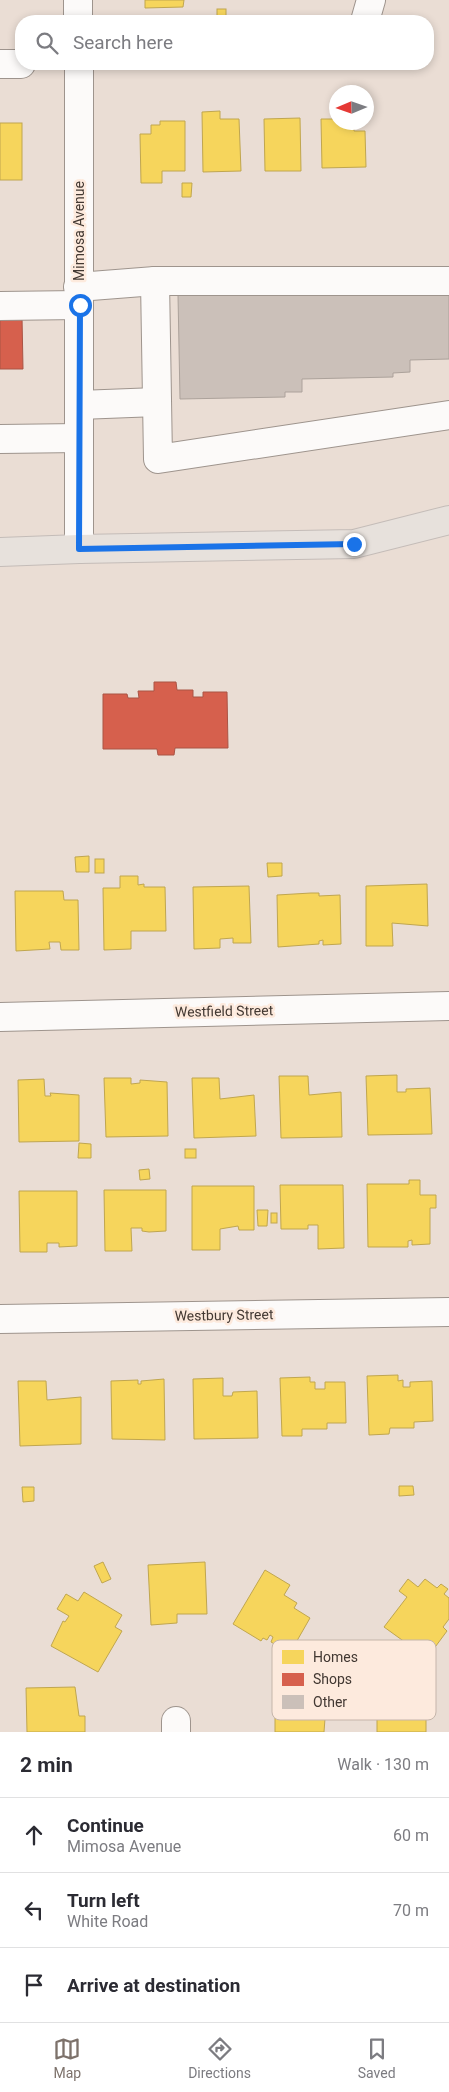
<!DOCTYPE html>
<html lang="en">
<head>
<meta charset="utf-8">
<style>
	:root { --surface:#fff; --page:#f7f7f7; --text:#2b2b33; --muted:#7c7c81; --line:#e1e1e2; --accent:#7d726b }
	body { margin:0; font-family:Roboto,sans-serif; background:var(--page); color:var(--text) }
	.compass { position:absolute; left:329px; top:85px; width:45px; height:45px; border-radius:50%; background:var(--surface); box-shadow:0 2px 8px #0003; rotate:268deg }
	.stop { position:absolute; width:15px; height:15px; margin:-11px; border:4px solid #1a73e8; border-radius:50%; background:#fff }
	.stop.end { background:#1a73e8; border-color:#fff; box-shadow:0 1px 5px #0008 }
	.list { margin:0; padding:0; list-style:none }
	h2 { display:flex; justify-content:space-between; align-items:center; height:65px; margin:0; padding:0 20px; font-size:21px }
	h2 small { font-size:16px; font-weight:400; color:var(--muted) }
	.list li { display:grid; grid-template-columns:32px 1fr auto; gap:15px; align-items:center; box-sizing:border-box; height:75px; padding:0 20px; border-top:1px solid var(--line) }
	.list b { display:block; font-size:19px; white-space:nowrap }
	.list p { margin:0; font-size:16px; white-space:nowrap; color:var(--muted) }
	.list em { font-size:16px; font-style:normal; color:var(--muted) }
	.icon { flex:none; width:28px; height:28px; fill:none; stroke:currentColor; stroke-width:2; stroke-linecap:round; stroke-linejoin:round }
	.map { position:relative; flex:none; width:449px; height:1732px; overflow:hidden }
	.search { position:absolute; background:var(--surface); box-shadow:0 2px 8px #0003; left:15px; right:15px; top:15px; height:55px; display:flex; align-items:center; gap:12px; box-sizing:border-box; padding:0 18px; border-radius:20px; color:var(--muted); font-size:19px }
	.sheet { height:290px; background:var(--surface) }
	nav { display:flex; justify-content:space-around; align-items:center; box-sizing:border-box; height:70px; border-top:1px solid var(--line); background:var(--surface); font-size:14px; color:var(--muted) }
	nav a { display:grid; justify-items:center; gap:2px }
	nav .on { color:var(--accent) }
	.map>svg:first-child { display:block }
</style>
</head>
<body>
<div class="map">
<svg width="449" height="1732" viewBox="0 0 449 1732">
	<rect width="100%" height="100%" fill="#eaddd4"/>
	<g fill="#f6d55c" stroke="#c0a64f">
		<polygon points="145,0 184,0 183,7 145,8"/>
		<rect x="217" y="9" width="9" height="12"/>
		<polygon points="220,111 220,119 239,119 241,171 203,172 202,112"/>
		<polygon points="300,118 301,171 265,171 264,119"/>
		<polygon points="321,119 336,119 336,122 354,122 354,131 365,131 366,167 322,168"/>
		<polygon points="160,121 185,121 185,171 162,171 162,183 141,183 140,134 151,134 151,125 160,125"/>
		<rect x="0" y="123" width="22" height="57"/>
		<polygon points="182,183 192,183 191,197 182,197"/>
		<polygon points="89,856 89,872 76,872 75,857"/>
		<rect x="95" y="859" width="9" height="14"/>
		<polygon points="267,863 282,863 282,876 268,877"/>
		<polygon points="120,876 138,876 138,885 144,884 144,887 165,887 166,931 131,931 131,949 104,950 103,888 120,888"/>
		<polygon points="427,884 428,926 392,923 393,946 366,946 366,886"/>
		<polygon points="249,886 251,943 233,943 233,938 220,939 220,948 194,949 193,887"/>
		<polygon points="15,891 63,891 64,900 78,900 79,950 61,950 60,942 49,942 50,949 16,951"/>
		<polygon points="311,893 319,893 319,896 340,895 341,944 323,945 323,940 319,941 319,944 278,947 277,895"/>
		<polygon points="397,1075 397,1092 406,1092 406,1089 430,1088 432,1134 368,1135 366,1076"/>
		<polygon points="279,1076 308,1076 309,1095 341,1092 342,1137 281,1138"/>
		<polygon points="104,1078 131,1078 131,1084 140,1083 140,1080 167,1082 168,1136 106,1137"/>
		<polygon points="192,1078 219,1078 220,1099 254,1095 256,1136 194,1138"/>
		<polygon points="44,1079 45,1096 51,1096 50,1093 79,1095 79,1141 19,1142 18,1080"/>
		<polygon points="79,1143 91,1144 91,1158 78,1158"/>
		<rect x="185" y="1149" width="11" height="9"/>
		<polygon points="149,1169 150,1179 140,1180 139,1170"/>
		<polygon points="409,1180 420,1180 420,1195 436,1195 436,1208 430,1208 430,1244 412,1245 412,1240 408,1241 408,1247 368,1247 367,1184 409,1184"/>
		<polygon points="280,1185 343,1185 344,1248 318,1249 318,1225 308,1225 308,1229 281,1229"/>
		<polygon points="192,1186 254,1186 254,1230 239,1230 238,1226 220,1229 220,1250 192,1250"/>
		<polygon points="104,1190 166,1190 166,1231 149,1232 142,1231 142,1228 131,1228 132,1251 105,1251"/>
		<polygon points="19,1191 77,1191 77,1246 59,1247 59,1243 47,1243 47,1252 20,1252"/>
		<polygon points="257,1210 268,1210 267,1226 258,1226"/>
		<rect x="271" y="1213" width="6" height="10"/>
		<polygon points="398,1375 398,1381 403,1380 403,1387 410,1387 410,1382 432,1381 433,1421 414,1422 414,1428 390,1428 389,1434 369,1435 367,1376"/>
		<polygon points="310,1377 310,1382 315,1382 315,1389 325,1389 325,1382 345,1382 346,1423 327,1423 327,1429 302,1429 302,1436 282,1436 280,1378"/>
		<polygon points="223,1378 223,1396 232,1396 233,1392 257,1391 258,1438 194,1439 193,1379"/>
		<polygon points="164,1379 165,1440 112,1439 111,1381 138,1380 138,1384 141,1384 141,1381"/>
		<polygon points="18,1381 46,1381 47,1400 81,1397 81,1444 20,1446"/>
		<polygon points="399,1486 413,1486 414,1495 399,1496"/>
		<polygon points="22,1487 34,1487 34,1501 23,1502"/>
		<polygon points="103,1562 111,1579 102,1583 94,1566"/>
		<polygon points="205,1562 207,1614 177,1614 177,1623 151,1625 148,1565"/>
		<polygon points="265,1570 290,1585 284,1595 297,1603 294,1608 310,1618 290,1653 271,1642 273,1637 270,1635 267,1640 263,1638 261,1641 233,1624"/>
		<polygon points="408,1579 418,1587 425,1579 437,1588 441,1584 448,1589 444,1594 449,1598 449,1619 443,1627 447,1631 427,1658 384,1627 407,1597 399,1591"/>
		<polygon points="84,1592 122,1615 115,1627 122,1631 98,1672 51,1646 63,1621 65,1622 69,1616 57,1609 66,1594 78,1601"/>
		<polygon points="426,1684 426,1707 422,1708 422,1715 426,1715 426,1732 377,1732 377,1711 374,1711 374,1704 376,1704 376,1685"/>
		<polygon points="324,1686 324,1688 337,1687 338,1705 326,1705 324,1732 275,1732 275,1717 281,1717 280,1710 274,1710 274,1687"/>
		<polygon points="75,1687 79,1716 85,1716 85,1732 27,1732 26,1688"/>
	</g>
	<g fill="#d6604d" stroke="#aa5445">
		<polygon points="0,317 22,317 23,369 0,369"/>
		<polygon points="154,682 176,682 177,690 193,690 193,697 203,697 203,692 227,692 228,748 175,748 174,755 158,755 157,749 103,749 103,694 127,694 128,698 139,698 138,691 154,691"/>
	</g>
	<polygon fill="#cbc0b9" stroke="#aca29b" points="449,290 449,359 410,360 410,372 393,373 393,377 302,379 302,392 285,392 285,397 180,399 178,295"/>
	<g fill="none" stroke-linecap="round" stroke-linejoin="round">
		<defs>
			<g id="minor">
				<polyline points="78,0 78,21"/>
				<polyline points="365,21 371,0"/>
				<polyline points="0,64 21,64"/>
				<polyline points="79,64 79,549"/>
				<polyline points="155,281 158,459 449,415"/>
				<polyline points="78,287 155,281 449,281"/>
				<polyline points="0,306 79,305"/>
				<polyline points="79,405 157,402"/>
				<polyline points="0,439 79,438"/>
				<polyline points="0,1017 449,1006"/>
				<polyline points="0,1319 449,1312"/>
				<polyline points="176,1732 176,1721"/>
			</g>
			<polyline id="major" points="0,552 79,549 354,544 449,520"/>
		</defs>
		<use href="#minor" stroke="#9e948d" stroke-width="30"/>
		<use href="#major" stroke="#c4bcb8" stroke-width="30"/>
		<use href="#minor" stroke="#fcfaf9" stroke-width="28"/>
		<use href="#major" stroke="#e7e1dc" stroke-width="28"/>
	</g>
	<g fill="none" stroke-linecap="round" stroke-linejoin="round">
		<polyline stroke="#1a73e8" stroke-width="6" points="80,305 79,549 354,544"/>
	</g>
	<g text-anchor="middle" stroke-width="5" stroke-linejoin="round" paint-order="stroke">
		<g font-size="14" fill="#423832" stroke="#fdeadd">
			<text transform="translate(79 231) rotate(-90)" y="5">Mimosa Avenue</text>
			<text transform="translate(224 1011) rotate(-1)" y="5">Westfield Street</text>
			<text transform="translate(224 1315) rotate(-1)" y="5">Westbury Street</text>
		</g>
	</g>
	<rect x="272" y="1640" width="164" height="80" rx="8" fill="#fdeadd" stroke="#c5b5aa" stroke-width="1"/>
	<rect x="282" y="1650" width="22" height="14" fill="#f6d55c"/>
	<rect x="282" y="1673" width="22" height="13" fill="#d6604d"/>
	<rect x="282" y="1695" width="22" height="14" fill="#cbc0b9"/>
	<g font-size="14" fill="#423832">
		<text x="313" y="1662">Homes</text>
		<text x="313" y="1684">Shops</text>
		<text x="313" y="1707">Other</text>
	</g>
</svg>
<svg class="compass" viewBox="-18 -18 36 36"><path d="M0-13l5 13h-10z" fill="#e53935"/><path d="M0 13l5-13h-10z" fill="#7c7c81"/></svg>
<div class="stop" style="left:80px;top:305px"></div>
<div class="stop end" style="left:354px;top:544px"></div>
<div class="search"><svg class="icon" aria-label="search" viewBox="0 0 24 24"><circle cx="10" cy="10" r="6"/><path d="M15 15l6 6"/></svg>Search here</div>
</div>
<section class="sheet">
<h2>2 min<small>Walk · 130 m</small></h2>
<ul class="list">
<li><svg class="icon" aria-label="ahead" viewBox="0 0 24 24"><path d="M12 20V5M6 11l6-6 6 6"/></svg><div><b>Continue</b><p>Mimosa Avenue</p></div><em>60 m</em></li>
<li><svg class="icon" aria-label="left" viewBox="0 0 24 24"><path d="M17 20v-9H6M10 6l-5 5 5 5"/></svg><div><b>Turn left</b><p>White Road</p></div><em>70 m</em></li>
<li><svg class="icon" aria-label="arrive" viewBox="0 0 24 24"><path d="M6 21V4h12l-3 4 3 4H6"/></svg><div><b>Arrive at destination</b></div></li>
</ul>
</section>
<nav>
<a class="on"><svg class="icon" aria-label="map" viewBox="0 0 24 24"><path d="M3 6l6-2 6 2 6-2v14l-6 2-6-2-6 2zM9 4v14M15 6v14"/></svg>Map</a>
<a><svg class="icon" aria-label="directions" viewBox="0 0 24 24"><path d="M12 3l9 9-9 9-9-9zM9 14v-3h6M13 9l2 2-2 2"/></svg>Directions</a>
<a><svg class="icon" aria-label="saved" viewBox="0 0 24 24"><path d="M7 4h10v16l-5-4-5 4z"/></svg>Saved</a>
</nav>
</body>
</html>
